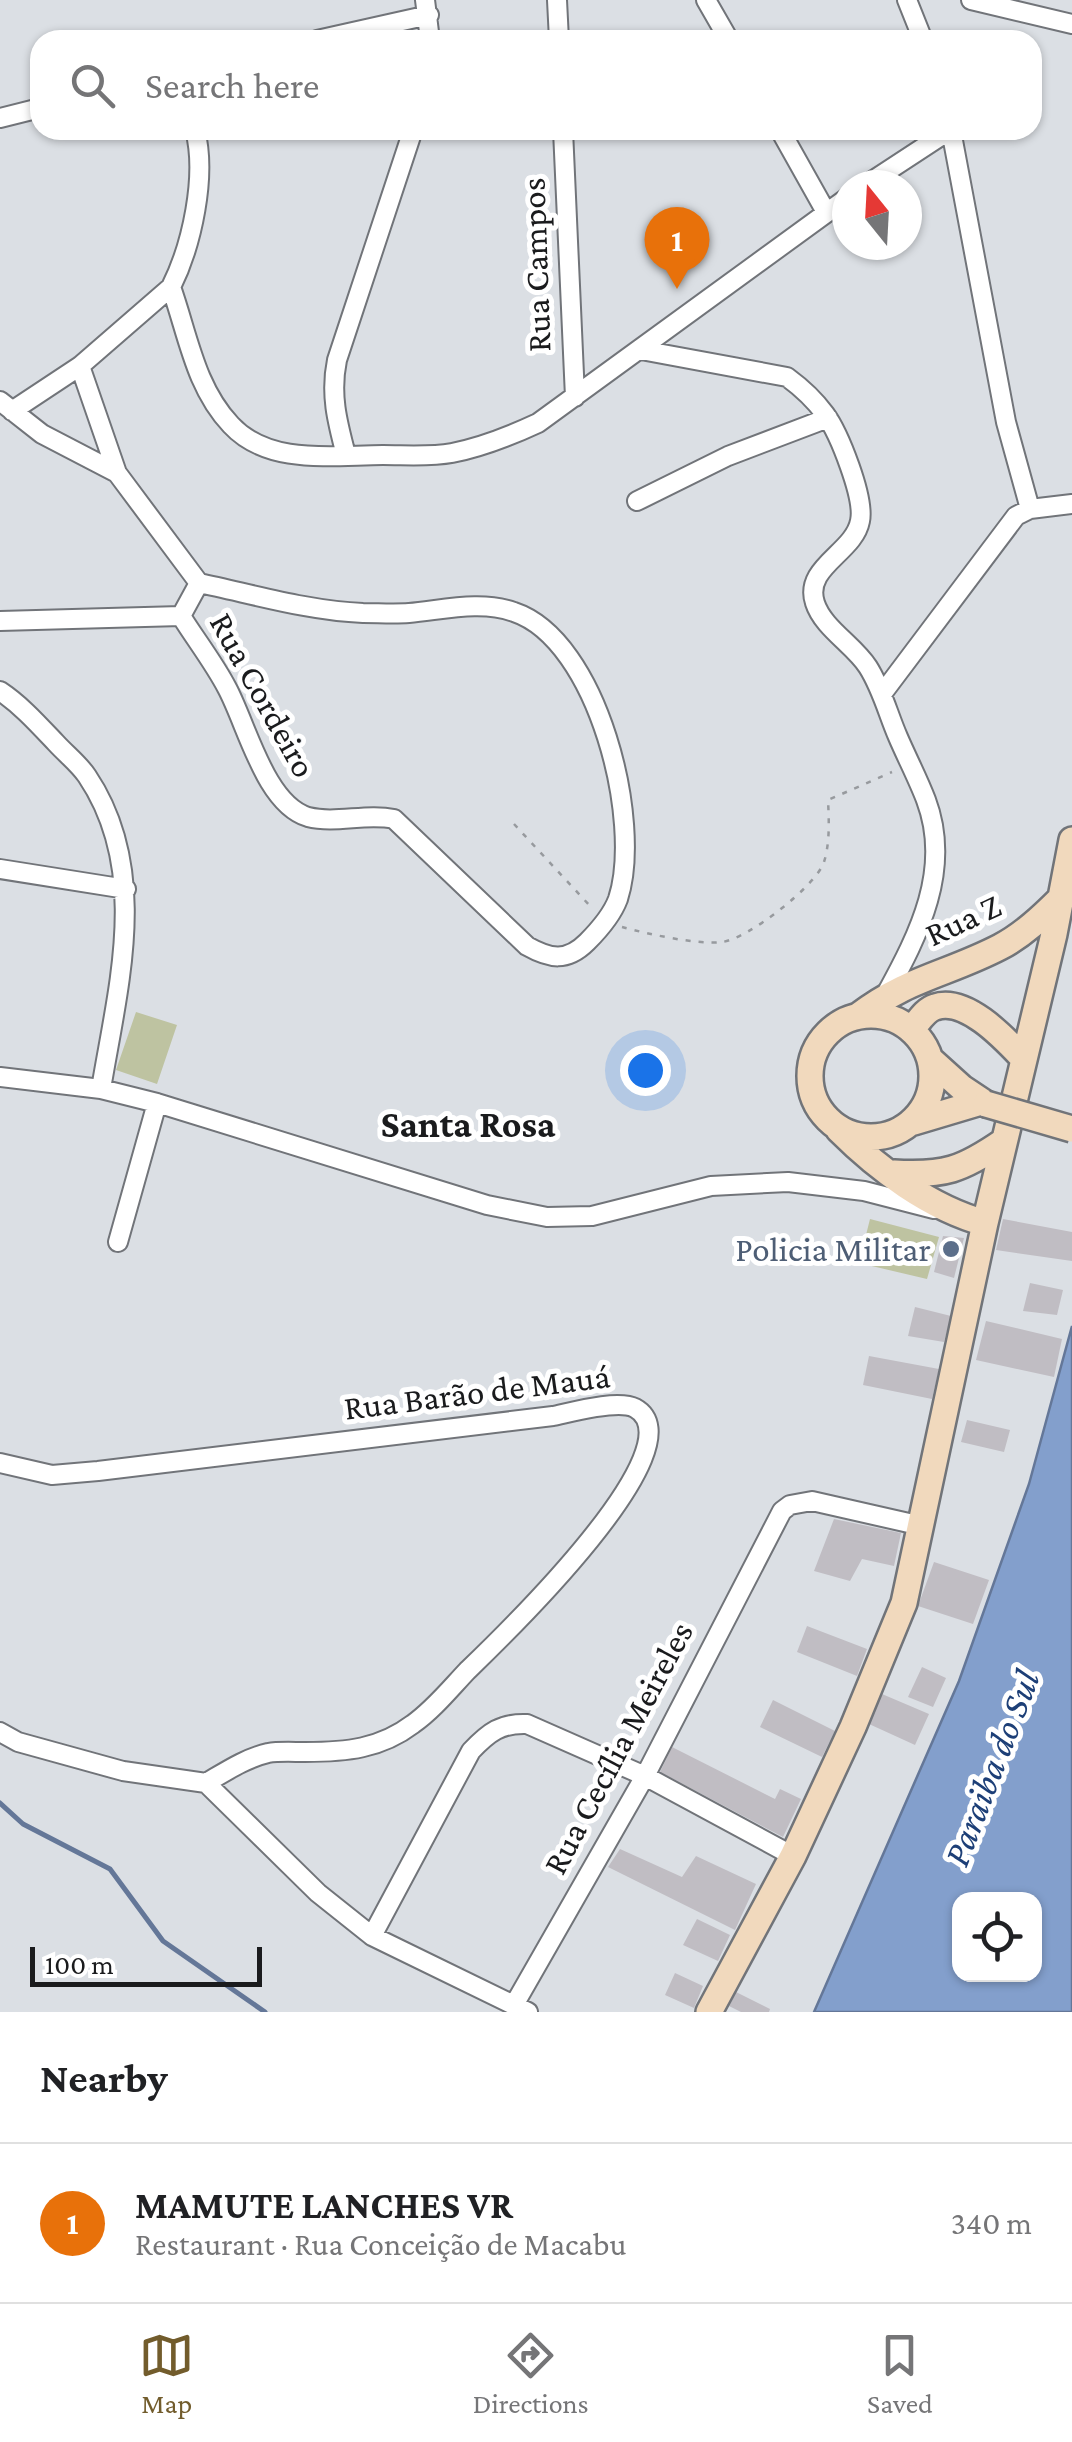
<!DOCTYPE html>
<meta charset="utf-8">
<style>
:root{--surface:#fff;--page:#f2f2f2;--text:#202124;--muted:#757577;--line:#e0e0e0;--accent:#725c2c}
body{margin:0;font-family:"Crimson Pro",serif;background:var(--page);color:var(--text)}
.controls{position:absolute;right:30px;bottom:30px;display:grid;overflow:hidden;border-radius:20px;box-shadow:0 2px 8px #0004}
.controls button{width:90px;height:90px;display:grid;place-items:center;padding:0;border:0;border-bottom:2px solid var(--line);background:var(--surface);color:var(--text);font:50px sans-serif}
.compass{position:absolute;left:832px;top:170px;width:90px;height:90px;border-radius:50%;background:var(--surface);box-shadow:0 2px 8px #0004;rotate:342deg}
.scale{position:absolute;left:30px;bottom:25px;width:232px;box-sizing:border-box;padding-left:10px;border:5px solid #1a1b1d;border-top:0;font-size:28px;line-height:35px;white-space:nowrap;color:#1a1b1d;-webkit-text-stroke:8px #fff;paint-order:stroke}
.you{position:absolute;left:645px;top:1070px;width:35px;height:35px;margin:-25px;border:8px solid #fff;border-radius:50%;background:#1a73e8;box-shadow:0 0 0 15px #1a73e833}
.badge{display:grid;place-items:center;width:65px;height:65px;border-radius:50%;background:var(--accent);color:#fff;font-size:32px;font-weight:700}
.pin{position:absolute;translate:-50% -82px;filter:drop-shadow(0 2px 5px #0008)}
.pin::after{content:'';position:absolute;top:52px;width:35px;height:30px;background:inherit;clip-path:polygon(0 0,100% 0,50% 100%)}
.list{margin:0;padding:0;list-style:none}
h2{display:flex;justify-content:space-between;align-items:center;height:130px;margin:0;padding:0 40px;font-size:42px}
h2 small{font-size:32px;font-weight:400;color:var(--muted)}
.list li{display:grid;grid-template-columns:65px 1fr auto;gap:30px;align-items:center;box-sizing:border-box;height:160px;padding:0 40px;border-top:2px solid var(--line)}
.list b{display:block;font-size:38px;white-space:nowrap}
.list p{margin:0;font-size:32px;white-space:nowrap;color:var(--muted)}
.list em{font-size:32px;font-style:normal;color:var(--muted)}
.icon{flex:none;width:55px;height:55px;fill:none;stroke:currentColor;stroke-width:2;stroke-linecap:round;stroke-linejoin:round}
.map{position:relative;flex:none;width:1072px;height:2012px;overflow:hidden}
.search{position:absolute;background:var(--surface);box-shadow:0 2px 8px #0004;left:30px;right:30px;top:30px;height:110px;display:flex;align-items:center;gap:25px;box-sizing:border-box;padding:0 35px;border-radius:30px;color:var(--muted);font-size:38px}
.sheet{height:290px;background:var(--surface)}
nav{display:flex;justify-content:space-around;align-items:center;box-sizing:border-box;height:140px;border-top:2px solid var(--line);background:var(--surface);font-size:28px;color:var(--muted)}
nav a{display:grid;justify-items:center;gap:5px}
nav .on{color:var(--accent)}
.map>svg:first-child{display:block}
.green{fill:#bec3a1}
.water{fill:#839fcc;stroke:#647798;stroke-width:2.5;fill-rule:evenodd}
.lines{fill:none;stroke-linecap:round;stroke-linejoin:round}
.stream{stroke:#647798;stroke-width:5}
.building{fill:#c0bdc3}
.street-casing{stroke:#717479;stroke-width:22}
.secondary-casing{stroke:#717479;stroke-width:30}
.path{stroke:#979a9e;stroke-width:2.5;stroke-dasharray:5 8;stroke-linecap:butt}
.street{stroke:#fff;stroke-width:18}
.secondary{stroke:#f1d9bd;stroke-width:25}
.secondary-bridge-casing{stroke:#717479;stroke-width:30;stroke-linecap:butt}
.secondary-bridge{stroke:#f1d9bd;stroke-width:25}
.service-dot{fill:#5c6f8a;stroke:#fff;stroke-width:4}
.labels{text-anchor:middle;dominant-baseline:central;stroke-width:10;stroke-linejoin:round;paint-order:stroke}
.street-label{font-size:35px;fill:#1a1b1d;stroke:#fff}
.service-label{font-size:35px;fill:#4e5e75;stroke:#fff;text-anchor:end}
.neighbourhood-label{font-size:38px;font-weight:bold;fill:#1a1b1d;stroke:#fff}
.water-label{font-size:38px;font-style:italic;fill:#1d3f77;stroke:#fff}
</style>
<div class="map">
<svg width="1072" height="2012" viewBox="0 0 1072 2012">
<rect width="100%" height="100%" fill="#dbdfe4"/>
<path class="green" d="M136 1012 177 1025 157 1084 116 1070Z
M870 1219 939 1237 927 1279 859 1263Z"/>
<path class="water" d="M1072 1326V2012H814L959 1681 1029 1484ZM960 1900H1034V1974H960Z"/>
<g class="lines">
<path class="stream" d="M0 1803 23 1824 110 1869 163 1941 265 2012"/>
</g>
<path class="building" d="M1003 1219 1072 1232V1261L996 1250Z
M943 1236 964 1238 954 1278 934 1272Z
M1030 1283 1063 1290 1057 1315 1023 1311Z
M915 1307 951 1316 944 1342 908 1336Z
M986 1321 1062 1339 1054 1377 976 1360Z
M869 1356 939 1369 932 1399 863 1385Z
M967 1420 1010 1430 1004 1452 961 1442Z
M834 1519 901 1533 894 1566 862 1559 850 1581 814 1571Z
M934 1562 989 1580 973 1624 918 1606Z
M807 1626 867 1649 857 1676 797 1652Z
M922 1667 946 1678 933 1707 908 1697Z
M882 1694 929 1714 915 1745 869 1724Z
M773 1700 835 1731 822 1757 760 1727Z
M672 1747 775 1799 780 1789 801 1799 783 1837 660 1772Z
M620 1849 682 1877 696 1856 756 1884 735 1930 608 1867Z
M697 1919 730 1935 718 1961 683 1945Z
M675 1973 703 1986 694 2008 665 1995Z
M736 1992 770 2009 769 2012H741L729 2006Z"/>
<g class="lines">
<g class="street-casing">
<path id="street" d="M425 0 430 40
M557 0 559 40
M706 0 729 40
M907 0 923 40
M971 0 1072 24
M317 40 429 15
M0 118 40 108
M195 130C207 176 192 245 171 287 188 335 195 387 231 425 269 466 334 455 383 455 406 455 430 457 452 453 483 447 510 436 538 423L847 198
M563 130 575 397
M780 130 826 212
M951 130 1006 422 1030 509
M866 185 950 130
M641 350 787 377C802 388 814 399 825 414 839 433 865 498 860 521 854 553 803 567 815 603 823 628 854 645 868 667 882 689 888 714 898 737 907 758 918 779 926 800 952 869 919 934 886 994
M80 366 117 473 199 583C252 594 309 611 363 613 378 613 394 614 409 613 443 610 481 600 514 612 598 640 643 822 618 899 612 915 599 930 587 942 567 962 550 959 527 946L394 819C366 813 336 824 308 817 265 804 247 725 227 688 214 663 196 640 181 616
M0 401 42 434 117 473
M12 411 80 366 171 287
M346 455C337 421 330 394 337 360L413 130
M637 501 728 456 828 418
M181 616 199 583
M0 621 181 616
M0 691C21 705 38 724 56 743 66 754 79 764 87 776 151 871 118 986 101 1089
M882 694 1016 516 1030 509 1072 504
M0 869 126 889
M0 1077 101 1089 157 1103 487 1205 547 1217 592 1216 711 1186 788 1182 864 1191 934 1209
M118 1242 157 1103
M0 1463 52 1475 98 1471 553 1416C572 1412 618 1399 635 1408 703 1445 497 1642 467 1671 450 1689 433 1710 413 1724 380 1749 346 1752 305 1752 293 1752 279 1751 268 1753 246 1758 225 1772 206 1783
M0 1732 18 1742 123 1771 206 1783 318 1893 372 1936 528 2012
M372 1936 471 1751C489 1732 501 1723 527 1724L645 1776 793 1856
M514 2005 645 1776 782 1511 790 1505 812 1501 922 1526"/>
</g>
<g class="secondary-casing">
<path id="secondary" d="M810 1076a61 61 0 1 1 122 0a61 61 0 1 1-122 0Z
M858 1016C908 978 948 974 1000 947 1023 935 1043 916 1061 898
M912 1029C919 1021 925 1010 935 1007 966 996 1006 1040 1024 1059
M931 1060 962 1088 986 1104
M914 1122 981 1102
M839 1130C878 1169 930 1208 985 1223
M894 1173C944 1176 962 1170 1004 1141
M709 2012 793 1856 853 1727 904 1603 985 1223 1054 934 1072 840"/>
</g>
<path class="path" d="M514 824 591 907
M622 927C648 934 697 945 722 942 748 939 816 886 824 862 830 843 829 820 828 800L892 772"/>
<use href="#street" class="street"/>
<use href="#secondary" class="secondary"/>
<g class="secondary-bridge-casing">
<path id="secondary-bridge" d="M986 1104 1072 1129"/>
</g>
<use href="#secondary-bridge" class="secondary-bridge"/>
</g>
<circle class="service-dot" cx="951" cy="1249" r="10"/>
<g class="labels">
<g class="street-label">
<text transform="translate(536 265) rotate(-92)">Rua Campos</text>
<text transform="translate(263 695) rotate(61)">Rua Cordeiro</text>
<text transform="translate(963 920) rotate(-25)">Rua Z</text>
<text transform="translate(477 1392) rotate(-7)">Rua Barão de Mauá</text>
<text transform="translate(618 1748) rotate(-62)">Rua Cecília Meireles</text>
</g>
<g class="service-label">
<text x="931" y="1249">Policia Militar</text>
</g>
<g class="neighbourhood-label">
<text x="468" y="1124">Santa Rosa</text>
</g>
<g class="water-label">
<text transform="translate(991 1768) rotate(-69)">Paraiba do Sul</text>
</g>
</g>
</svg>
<div class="controls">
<button><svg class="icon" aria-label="locate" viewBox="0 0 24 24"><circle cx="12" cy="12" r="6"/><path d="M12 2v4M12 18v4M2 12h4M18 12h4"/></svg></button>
</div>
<svg class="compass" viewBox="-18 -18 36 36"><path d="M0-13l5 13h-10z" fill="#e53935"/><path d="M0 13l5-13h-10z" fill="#757577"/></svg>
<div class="scale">100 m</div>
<div class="you"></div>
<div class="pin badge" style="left:677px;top:289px;background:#e8710a">1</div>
<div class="search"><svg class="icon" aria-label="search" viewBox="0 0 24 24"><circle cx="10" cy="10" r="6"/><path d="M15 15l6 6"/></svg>Search here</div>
</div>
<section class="sheet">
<h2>Nearby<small></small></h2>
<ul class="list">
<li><span class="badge" style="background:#e8710a">1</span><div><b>MAMUTE LANCHES VR</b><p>Restaurant · Rua Conceição de Macabu</p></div><em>340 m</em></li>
</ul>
</section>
<nav>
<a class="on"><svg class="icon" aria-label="map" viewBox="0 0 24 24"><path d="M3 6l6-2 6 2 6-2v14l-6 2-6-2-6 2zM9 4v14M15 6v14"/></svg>Map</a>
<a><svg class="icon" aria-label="directions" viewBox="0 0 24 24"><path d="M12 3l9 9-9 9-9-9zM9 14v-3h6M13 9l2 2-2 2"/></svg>Directions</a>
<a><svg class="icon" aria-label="saved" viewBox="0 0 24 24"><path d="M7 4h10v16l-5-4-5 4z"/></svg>Saved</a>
</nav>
